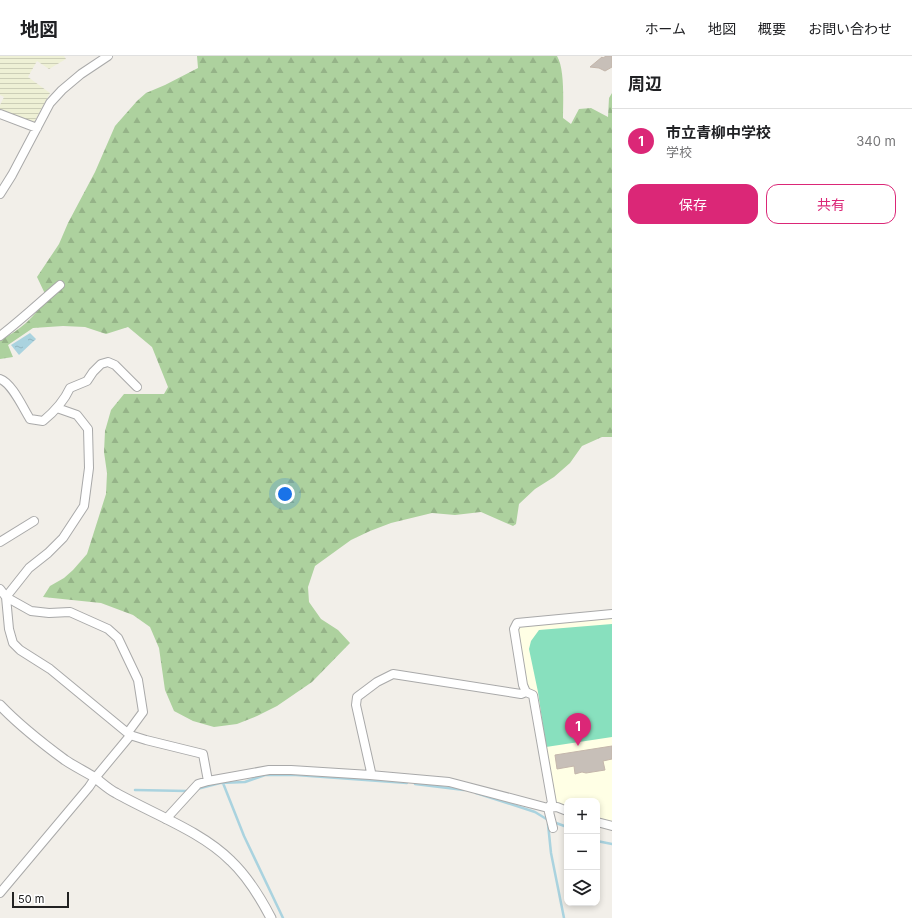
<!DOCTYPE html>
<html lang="ja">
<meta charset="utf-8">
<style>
:root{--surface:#fff;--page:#f2f2f2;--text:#202124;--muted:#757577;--line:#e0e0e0;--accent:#db2777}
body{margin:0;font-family:Inter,"Noto Sans JP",sans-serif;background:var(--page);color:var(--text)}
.controls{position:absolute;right:12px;bottom:12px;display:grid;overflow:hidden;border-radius:8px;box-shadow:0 2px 6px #0003}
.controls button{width:36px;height:36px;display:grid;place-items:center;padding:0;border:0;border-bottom:1px solid var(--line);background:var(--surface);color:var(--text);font:20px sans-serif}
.scale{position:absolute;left:12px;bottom:10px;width:57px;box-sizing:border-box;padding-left:4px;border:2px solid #222;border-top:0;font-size:11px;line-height:14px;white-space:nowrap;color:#222;-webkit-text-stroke:3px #fff;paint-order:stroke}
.you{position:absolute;left:285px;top:438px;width:14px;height:14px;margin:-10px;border:3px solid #fff;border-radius:50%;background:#1a73e8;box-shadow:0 0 0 6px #1a73e833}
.badge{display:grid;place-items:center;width:26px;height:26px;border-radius:50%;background:var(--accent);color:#fff;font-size:13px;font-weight:700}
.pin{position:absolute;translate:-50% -33px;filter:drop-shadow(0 1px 2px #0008)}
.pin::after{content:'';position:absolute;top:21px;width:14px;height:12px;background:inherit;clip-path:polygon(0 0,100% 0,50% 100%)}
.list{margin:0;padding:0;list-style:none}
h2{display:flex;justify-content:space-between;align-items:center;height:52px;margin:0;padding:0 16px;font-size:17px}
h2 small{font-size:13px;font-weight:400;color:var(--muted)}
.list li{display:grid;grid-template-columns:26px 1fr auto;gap:12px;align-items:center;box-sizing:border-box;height:64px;padding:0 16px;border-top:1px solid var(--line)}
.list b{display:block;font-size:15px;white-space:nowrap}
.list p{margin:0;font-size:13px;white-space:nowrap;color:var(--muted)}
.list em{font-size:13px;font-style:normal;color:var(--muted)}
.actions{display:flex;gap:8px;padding:12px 16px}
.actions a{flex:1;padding:9px 0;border:1px solid var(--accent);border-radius:12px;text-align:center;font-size:14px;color:var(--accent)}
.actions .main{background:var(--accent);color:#fff}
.icon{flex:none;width:22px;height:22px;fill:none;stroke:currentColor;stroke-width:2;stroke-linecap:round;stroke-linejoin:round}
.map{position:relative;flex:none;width:612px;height:862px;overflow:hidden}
header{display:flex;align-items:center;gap:24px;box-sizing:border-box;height:56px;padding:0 20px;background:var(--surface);border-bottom:1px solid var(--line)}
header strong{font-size:19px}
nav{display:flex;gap:22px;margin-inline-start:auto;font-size:14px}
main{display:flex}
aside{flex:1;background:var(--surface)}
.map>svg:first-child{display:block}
.education{fill:#ffffe5}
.farmland{fill:url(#farmland-rules)}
.forest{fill:url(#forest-firs)}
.pitch{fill:#88e0be}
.water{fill:url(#water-ripples)}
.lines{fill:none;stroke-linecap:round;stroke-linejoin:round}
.stream{stroke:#aad3df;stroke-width:2.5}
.building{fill:#c7bfb8;stroke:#c4b6ab}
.minor-casing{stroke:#a9a9a9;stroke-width:10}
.tertiary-casing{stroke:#a9a9a9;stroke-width:11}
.minor{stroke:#fff;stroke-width:8}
.tertiary{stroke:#fff;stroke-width:9}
</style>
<header>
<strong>地図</strong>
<nav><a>ホーム</a><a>地図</a><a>概要</a><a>お問い合わせ</a></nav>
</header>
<main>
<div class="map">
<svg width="612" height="862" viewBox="0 0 612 862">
<defs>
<pattern id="farmland-rules" width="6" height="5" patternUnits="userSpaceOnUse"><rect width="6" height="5" fill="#eef0d5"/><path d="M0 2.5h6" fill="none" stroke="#ccceb7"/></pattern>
<pattern id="forest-firs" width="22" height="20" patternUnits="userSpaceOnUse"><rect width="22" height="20" fill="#add19e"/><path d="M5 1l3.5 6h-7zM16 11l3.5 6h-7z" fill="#95b388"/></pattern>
<pattern id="water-ripples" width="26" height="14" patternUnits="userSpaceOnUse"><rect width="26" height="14" fill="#aad3df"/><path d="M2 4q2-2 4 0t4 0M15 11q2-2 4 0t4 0" fill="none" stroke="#92b5bf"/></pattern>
</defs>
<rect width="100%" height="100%" fill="#f2efe9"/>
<path class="education" d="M612 560V766L597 761V745H567V751L555 746 535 637 526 629 516 573 518 569Z"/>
<path class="farmland" d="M0 0H64L66 3 49 13 37 5 28 21 50 37 34 66 0 53V49L4 41 0 39Z"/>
<path class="forest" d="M197 0H557C565 13 563 47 563 62L571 68 579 53 591 52 608 61 609 42 612 37V381H602L582 390 570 407 554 421 535 433 519 448 516 468 513 470 481 456 455 459 432 457 391 467 370 475 351 484 315 510 308 531 309 546 321 563 338 574 350 587 312 626 277 650 257 660 237 668 214 671 193 665 174 655 165 634 159 592 150 571 133 559 101 547 43 541 50 530 64 522 73 514 87 498 106 438 107 417 104 396 105 375 111 354 124 338H164L168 331 152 291 128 271 106 278 85 271 63 270 33 272 8 289 13 301 0 303V284C21 274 34 261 47 242L37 221 59 188 68 167 95 116 115 70 137 45 146 37 165 29 198 12Z"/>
<path class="pitch" d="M612 568V681L546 691 538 636 529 593 531 585 539 574Z"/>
<path class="water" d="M30 277 36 283 19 299 11 289Z"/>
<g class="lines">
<path class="stream" d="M223 727 244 780 283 862
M415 728 464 734
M197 733 220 727 245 726 265 719H296L407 727
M135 734 187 735
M476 737 535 756 548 764 567 771
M548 768 551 797 564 862
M597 785 612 788"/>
</g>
<path class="building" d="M606 0H612V11L605 15 599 12 590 11 602 1 603 2Z
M612 690V703L603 705 605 714 586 717 582 716 575 718 574 710 557 713 555 699Z"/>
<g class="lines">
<g class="minor-casing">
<path id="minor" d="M0 58 37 72
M0 138 12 119 50 47 62 34 81 18 108 0
M0 280C21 264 40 246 60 229
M0 323C12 327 23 352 30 363L43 365C54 356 64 345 70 332L87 325 93 316 101 308 108 306 115 309 137 331
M57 352 77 359 88 373 89 412 84 450 63 482 48 497 29 512 6 541 9 573 13 587 20 594 50 613 130 679 146 684 203 698 208 725
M0 486 34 465
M0 533 6 541 31 555 49 557 70 556 108 573 118 582 138 624 143 656 129 675V681L95 722 89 731 0 837
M526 636 523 629 514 573 517 567 612 558
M370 719 371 716 356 649 357 641 377 626 393 618 521 638 526 636 533 639 552 747 548 752 553 772
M166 763 198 728 208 725 269 714H291L370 719 449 726 548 752 557 751 567 755
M597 766 612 770"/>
</g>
<g class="tertiary-casing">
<path id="tertiary" d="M0 649C20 670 42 687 65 704 74 710 84 715 94 721 101 726 108 733 116 737 153 758 201 775 231 805 248 821 260 841 271 862"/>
</g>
<use href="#minor" class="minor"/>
<use href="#tertiary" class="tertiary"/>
</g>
</svg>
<div class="controls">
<button>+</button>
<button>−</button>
<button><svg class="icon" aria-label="layers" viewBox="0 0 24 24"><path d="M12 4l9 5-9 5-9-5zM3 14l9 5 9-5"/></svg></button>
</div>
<div class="scale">50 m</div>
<div class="you"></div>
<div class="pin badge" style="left:578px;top:690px">1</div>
</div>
<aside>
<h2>周辺<small></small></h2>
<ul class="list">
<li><span class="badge">1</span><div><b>市立青柳中学校</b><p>学校</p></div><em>340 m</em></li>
</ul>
<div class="actions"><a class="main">保存</a><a>共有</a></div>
</aside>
</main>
